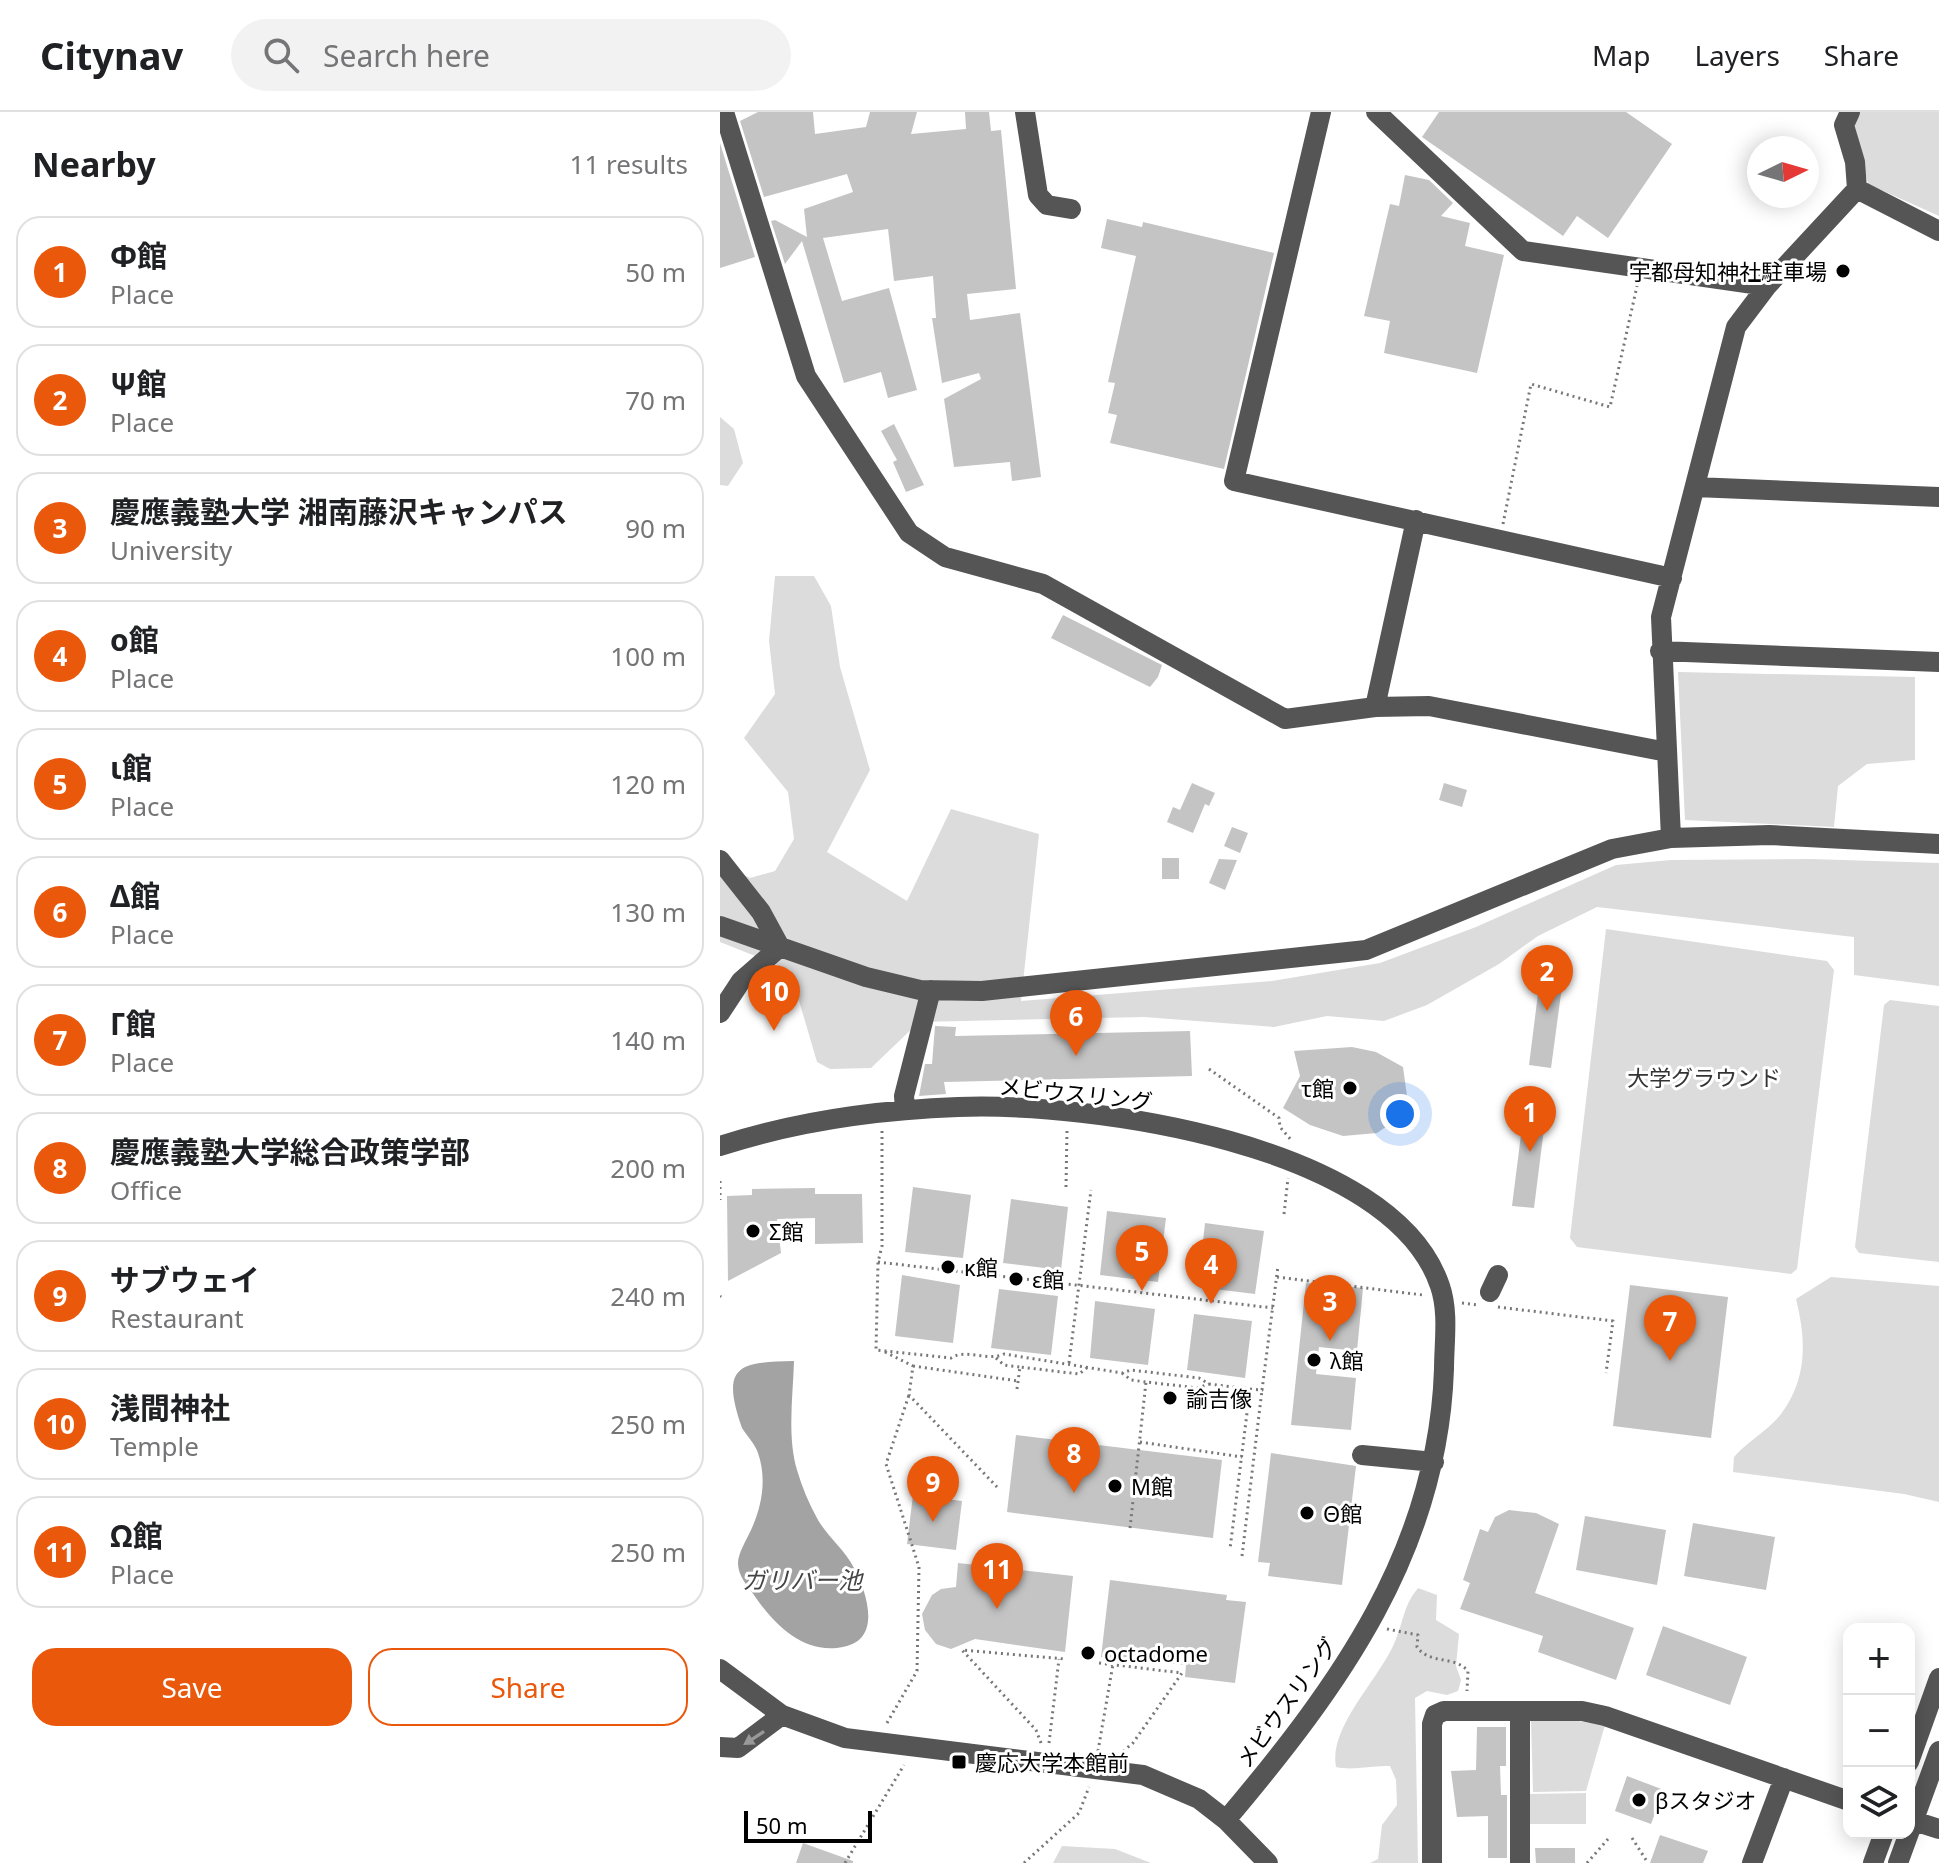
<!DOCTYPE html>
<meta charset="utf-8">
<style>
:root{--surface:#fff;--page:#f2f2f2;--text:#202124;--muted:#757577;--line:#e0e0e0;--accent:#ea580c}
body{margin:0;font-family:"Noto Sans","Noto Sans JP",sans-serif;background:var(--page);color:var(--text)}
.controls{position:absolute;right:24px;bottom:24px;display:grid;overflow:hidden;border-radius:16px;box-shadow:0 4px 20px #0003}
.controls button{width:72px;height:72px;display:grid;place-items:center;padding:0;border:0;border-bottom:2px solid var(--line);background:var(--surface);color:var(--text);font:40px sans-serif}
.compass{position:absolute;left:1027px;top:24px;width:72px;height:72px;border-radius:50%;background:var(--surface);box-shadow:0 4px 20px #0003;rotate:85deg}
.scale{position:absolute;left:24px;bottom:20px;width:128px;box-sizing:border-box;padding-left:8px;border:4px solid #000;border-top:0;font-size:22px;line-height:28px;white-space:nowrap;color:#000;-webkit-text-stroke:6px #fff;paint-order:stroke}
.you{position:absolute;left:680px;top:1002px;width:28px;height:28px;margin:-20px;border:6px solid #fff;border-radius:50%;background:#1a73e8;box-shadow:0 0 0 12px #1a73e833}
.badge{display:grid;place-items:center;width:52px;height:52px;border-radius:50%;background:var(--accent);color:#fff;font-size:26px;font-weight:700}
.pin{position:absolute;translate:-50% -66px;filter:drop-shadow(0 2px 4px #0008)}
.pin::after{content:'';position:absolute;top:42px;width:28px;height:24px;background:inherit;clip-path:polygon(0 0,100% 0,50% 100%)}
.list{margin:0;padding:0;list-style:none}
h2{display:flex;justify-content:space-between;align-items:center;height:104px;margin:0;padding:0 32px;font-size:34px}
h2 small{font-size:26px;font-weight:400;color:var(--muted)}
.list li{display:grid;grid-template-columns:52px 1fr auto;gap:24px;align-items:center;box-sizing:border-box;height:112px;margin:0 16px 16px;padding:0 16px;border:2px solid var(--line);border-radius:24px}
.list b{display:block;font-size:30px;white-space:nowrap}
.list p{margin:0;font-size:26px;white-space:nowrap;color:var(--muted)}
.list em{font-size:26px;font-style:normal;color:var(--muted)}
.actions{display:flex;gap:16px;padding:24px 32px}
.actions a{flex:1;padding:18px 0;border:2px solid var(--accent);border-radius:24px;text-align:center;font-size:28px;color:var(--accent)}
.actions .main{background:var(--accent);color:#fff}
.icon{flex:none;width:44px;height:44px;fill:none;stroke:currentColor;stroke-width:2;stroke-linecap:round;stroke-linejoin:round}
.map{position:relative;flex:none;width:1219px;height:1751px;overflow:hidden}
header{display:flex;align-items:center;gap:48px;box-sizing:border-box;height:112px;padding:0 40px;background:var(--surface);border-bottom:2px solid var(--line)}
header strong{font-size:38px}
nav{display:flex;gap:44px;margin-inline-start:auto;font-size:28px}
.search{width:560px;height:72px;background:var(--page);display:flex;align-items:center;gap:20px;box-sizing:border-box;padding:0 28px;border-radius:44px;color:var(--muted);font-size:30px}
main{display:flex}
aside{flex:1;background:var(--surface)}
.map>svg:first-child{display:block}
.green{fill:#dcdcdc}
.water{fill:#a3a3a3}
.building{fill:#c4c4c4}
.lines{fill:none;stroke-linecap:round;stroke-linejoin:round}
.path{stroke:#777;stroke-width:3;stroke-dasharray:2 4;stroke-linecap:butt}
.minor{stroke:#555;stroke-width:20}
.oneway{fill:#999}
.poi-dot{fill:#000;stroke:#fff;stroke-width:3}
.labels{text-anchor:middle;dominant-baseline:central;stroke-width:6;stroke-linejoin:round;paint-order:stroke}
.poi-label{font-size:22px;fill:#000;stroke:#fff;text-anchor:start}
.park-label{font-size:22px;fill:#333;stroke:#fff}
.street-label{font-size:22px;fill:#000;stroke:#fff}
.water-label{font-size:24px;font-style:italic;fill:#444;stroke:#fff}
</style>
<header>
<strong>Citynav</strong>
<div class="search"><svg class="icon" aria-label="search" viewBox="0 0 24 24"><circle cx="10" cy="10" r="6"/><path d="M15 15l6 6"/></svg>Search here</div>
<nav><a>Map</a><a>Layers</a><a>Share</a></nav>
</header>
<main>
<aside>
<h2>Nearby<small>11 results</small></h2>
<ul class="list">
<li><span class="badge">1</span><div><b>Φ館</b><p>Place</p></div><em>50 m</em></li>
<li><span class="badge">2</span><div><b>Ψ館</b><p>Place</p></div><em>70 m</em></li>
<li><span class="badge">3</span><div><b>慶應義塾大学 湘南藤沢キャンパス</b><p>University</p></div><em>90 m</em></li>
<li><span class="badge">4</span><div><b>ο館</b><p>Place</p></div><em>100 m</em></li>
<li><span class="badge">5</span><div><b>ι館</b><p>Place</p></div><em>120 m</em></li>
<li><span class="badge">6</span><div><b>Δ館</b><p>Place</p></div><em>130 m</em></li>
<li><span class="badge">7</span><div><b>Γ館</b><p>Place</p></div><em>140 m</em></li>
<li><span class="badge">8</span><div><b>慶應義塾大学総合政策学部</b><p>Office</p></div><em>200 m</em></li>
<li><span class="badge">9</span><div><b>サブウェイ</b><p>Restaurant</p></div><em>240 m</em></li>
<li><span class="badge">10</span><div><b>浅間神社</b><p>Temple</p></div><em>250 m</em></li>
<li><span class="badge">11</span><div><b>Ω館</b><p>Place</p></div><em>250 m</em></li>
</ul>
<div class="actions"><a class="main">Save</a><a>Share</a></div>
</aside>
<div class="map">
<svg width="1219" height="1751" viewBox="0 0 1219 1751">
<rect width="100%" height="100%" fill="#fff"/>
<path class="green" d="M1136 0H1219V104L1148 72 1133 6Z
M0 305 14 317 23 351 8 374 0 373Z
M55 464H94L111 494 120 555 150 658 107 740 187 789 231 697 319 722 301 889 552 869 660 851 756 815 896 753 951 748 1091 747 1219 751V874L1134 863V825L877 795 818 824 779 852 707 893 664 909 607 904 554 915 424 905 199 910 151 956 110 957 97 950 70 858 0 830V751L30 766 55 759 74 727 68 680 24 626 55 582 49 529Z
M958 560 1195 565V648L1147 652 1118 674 1114 715 965 708Z
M886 817 1107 849 1114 858 1077 1157 1071 1162 857 1135 850 1126Z
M1170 888 1219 894V1150L1139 1141 1135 1135 1164 893Z
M1111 1165 1219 1174V1390L1184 1382 1013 1360 1014 1345C1028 1329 1049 1318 1061 1302 1088 1266 1086 1227 1076 1187Z
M698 1476 717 1483 716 1508 739 1522 736 1554 741 1568 738 1579 727 1583 707 1579 695 1586 698 1751H650L658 1747 662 1713 677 1693 676 1668 670 1654C651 1653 634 1659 616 1655 608 1614 662 1565 676 1527 684 1507 684 1493 698 1476Z
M811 1608H851L885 1613 866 1679 813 1680Z
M866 1681V1712H809V1682Z
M342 1734 395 1737 431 1751H333Z"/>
<path class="water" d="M74 1249C73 1284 67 1324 77 1358 82 1375 89 1392 98 1408 108 1425 125 1438 134 1456 146 1478 162 1525 127 1534 86 1545 55 1514 34 1483 27 1473 18 1464 18 1451 18 1441 27 1427 31 1418 42 1394 47 1367 38 1341 35 1332 27 1324 22 1316 0 1253 19 1250 74 1249Z"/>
<path class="building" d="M38 0H93L95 22 146 15 150 0H197L191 22 246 17 245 0H269L271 19 281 18 296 177 247 182 250 208 300 201 321 365 292 369 290 350 234 355 224 287 261 267 259 261 222 271 212 206H216L213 164 174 169 168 117 103 126 122 189 169 176 197 278 168 286 161 260 124 271 82 129 65 152 51 109 55 108 87 125 84 97 133 80 127 62 44 85 20 9Z
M719 0H906L952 32 888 126 857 104 843 124 702 25Z
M0 31 35 145 0 156Z
M685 63 709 68 733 91 721 104 750 111 745 134 784 143 757 261 664 241 670 209 644 204 670 92 679 94Z
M387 107 422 115 423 110 554 141 504 357 390 331 397 303 388 301 395 271 388 270 416 144 381 136Z
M174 312 204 373 186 380 173 350 177 348 161 319Z
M343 503 442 553 438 565 430 575 331 526Z
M472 671 495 681 489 694 485 692 473 721 447 710 453 695 460 698Z
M724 671 747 678 742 695 719 688Z
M512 715 528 721 520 741 504 734Z
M442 746H459V767H442Z
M499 747 517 748 505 778 489 771Z
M823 842 846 845 831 956 809 953Z
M215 914 236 915 235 924 470 919 472 964 224 970 226 982 199 984 205 952H212Z
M632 935 656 940 683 955 687 984 670 1012 657 1021 623 1024 590 1013 563 996 580 964 574 939Z
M806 983 828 985 814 1096 792 1094Z
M193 1075 251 1083 243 1146 185 1140Z
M95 1076V1082H142L143 1131 95 1132V1106L57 1107 61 1141 8 1169 7 1084 32 1083V1077Z
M291 1087 348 1095 341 1158 283 1151Z
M387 1099 446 1106 438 1170 380 1163Z
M485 1111 544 1119 535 1182 478 1175Z
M182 1163 240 1173 233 1231 175 1224Z
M586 1171 643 1176 637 1239 599 1235 596 1262 636 1266 631 1318 571 1313Z
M910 1173 1008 1185 991 1326 893 1314Z
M279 1177 338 1184 331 1243 271 1236Z
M375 1189 435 1197 428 1253 370 1246Z
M474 1202 532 1209 525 1266 467 1258Z
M296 1323 502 1348 493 1426 287 1400Z
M551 1341 636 1354 622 1473 548 1464 550 1451 538 1450Z
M193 1383 242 1389 236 1438 187 1432Z
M789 1398 816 1401 839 1412 815 1481 914 1516 896 1568 818 1540 823 1524 740 1497 750 1471 743 1468 760 1417 768 1420 775 1405Z
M865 1404 946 1418 937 1473 856 1458Z
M973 1411 1055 1425 1046 1478 964 1464Z
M238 1451 353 1464 345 1540 255 1527 231 1537 216 1532 205 1518 202 1502 212 1483 221 1477 236 1475Z
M390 1468 507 1483 506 1488 526 1490 515 1571 465 1565 466 1553 381 1545Z
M943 1514 1027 1545 1010 1593 926 1563Z
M757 1615H786V1654H780L781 1683H787V1746H768V1704L737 1705 731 1659 756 1658Z
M907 1664 944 1678 931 1712 895 1699Z
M940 1723 988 1739 983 1751H930Z
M83 1731 133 1749V1751H76Z
M815 1736H855V1751H816Z"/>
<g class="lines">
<path class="path" d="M783 412 811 272 890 295 917 174
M489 957 559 1006 560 1015 572 1029
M162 1019V1134L158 1150 156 1238 231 1246C246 1236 267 1250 284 1242L402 1261 411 1258 479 1266 489 1272 530 1277 510 1437
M0 1069V1088
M346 1075 347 1018
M564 1102 568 1066
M158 1150 553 1196
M557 1165 703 1183
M0 1184 1 1185
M742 1191 758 1193
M778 1195 893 1209 886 1261
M165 1240 193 1254 189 1283 277 1375
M276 1246 284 1253 300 1255
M349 1251 371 1078
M193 1254 298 1269
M402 1261 411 1268 426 1270
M297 1277 300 1255 359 1262 368 1255
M530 1277 542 1278 558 1154
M420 1330 522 1345
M410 1416 426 1270 478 1276 489 1272
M522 1444 542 1278
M667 1517 698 1523 697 1535C710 1553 734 1543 748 1559L747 1579
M379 1551 462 1561 413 1631 401 1641
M167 1611 197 1559 199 1455 166 1352 189 1283
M321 1631 316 1618 242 1538 345 1547
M329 1631 339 1547
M378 1639 393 1552
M912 1726 928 1751
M125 1751 184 1653
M304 1751 359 1701 369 1675
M867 1751 888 1727"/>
<path class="minor" d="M4 0 86 264 189 421 225 445 323 472 565 607 655 595 709 594 947 640
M305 0 318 83 327 93 351 97
M601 0 514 369 952 466
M656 0 803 139 1047 174
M1137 77 1219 119
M975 375 1219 385
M940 539 1219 550
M655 595 696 408
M951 726 941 505 1016 215 1047 174 1137 77 1135 50 1124 13 1130 0
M0 748 41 800 60 835
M0 814 146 865 200 878 262 879 646 838 892 737 951 726 1049 723 1219 732
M0 901 21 869 60 835
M185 998 184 984 211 878
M0 1034C77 1009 157 998 238 995 368 990 672 1031 720 1174 729 1200 724 1231 724 1257 718 1439 619 1574 506 1708
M770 1180 778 1163
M642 1343 714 1350
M0 1557 62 1603 125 1626 423 1663 479 1687 506 1708 548 1751
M800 1599V1751
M0 1635 18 1636 62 1603
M1189 1650 1219 1566
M1194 1709 1219 1717
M712 1751V1612L715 1603 724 1599H862L885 1604 1129 1689
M1032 1751 1064 1666
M1153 1751 1164 1721
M1178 1751 1219 1639"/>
</g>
<defs><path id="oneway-solid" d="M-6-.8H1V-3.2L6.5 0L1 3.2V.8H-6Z" transform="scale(2)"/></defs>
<use class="oneway" href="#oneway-solid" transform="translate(34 1626) rotate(147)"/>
<g class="poi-dot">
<circle cx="1123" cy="159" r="8"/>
<circle cx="630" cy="976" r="8"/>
<circle cx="33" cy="1119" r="8"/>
<circle cx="228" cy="1155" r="8"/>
<circle cx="296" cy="1167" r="8"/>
<circle cx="594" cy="1248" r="8"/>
<circle cx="450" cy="1286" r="8"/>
<circle cx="395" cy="1374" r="8"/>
<circle cx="587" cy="1401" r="8"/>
<circle cx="368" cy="1541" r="8"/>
<rect x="231" y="1642" width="16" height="16" rx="4"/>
<circle cx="919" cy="1688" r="8"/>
</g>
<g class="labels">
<g class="poi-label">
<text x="1107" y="159" text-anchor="end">宇都母知神社駐車場</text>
<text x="614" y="976" text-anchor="end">τ館</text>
<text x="49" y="1119">Σ館</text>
<text x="244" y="1155">κ館</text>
<text x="312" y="1167">ε館</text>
<text x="610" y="1248">λ館</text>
<text x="466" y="1286">諭吉像</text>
<text x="411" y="1374">Μ館</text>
<text x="603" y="1401">Θ館</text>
<text x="384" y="1541">octadome</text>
<text x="255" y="1650">慶応大学本館前</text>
<text x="935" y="1688">βスタジオ</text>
</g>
<g class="park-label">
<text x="984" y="965">大学グラウンド</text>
</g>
<g class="street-label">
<text transform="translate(356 981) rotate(6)">メビウスリング</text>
<text transform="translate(566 1590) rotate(-54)">メビウスリング</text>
</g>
<g class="water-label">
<text x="82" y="1467">ガリバー池</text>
</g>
</g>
</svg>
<div class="controls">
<button>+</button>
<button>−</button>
<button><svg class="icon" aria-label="layers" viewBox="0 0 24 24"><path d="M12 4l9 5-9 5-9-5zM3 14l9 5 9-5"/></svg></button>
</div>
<svg class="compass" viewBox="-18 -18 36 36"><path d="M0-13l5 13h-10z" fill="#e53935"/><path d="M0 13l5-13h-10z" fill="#757577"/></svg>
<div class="scale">50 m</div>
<div class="you"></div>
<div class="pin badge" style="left:810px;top:1040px">1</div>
<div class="pin badge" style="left:827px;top:899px">2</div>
<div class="pin badge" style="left:610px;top:1229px">3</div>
<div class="pin badge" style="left:491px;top:1192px">4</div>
<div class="pin badge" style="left:422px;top:1179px">5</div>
<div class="pin badge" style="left:356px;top:944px">6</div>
<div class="pin badge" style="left:950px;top:1249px">7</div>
<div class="pin badge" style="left:354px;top:1381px">8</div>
<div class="pin badge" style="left:213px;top:1410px">9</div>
<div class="pin badge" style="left:54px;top:919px">10</div>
<div class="pin badge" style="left:277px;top:1497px">11</div>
</div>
</main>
